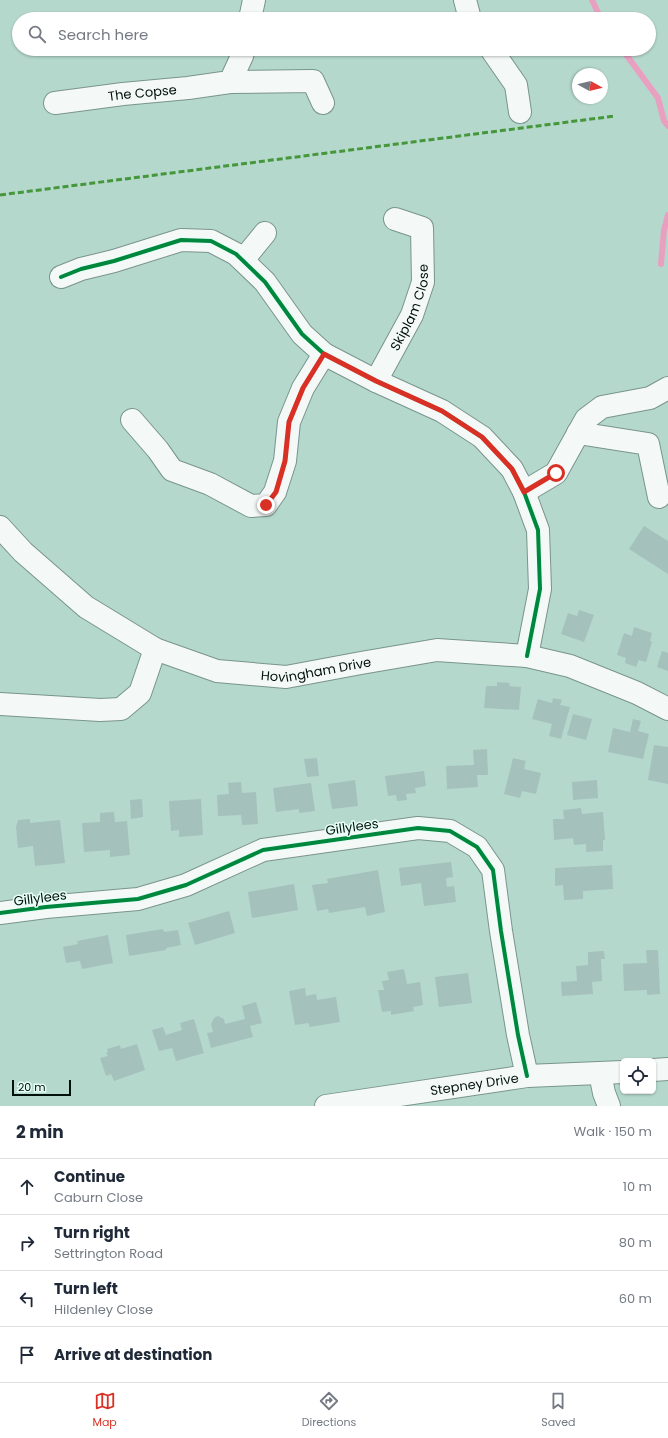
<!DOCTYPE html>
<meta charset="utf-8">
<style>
:root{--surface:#fff;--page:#f6f6f7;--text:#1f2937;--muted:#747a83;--line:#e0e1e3;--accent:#d93025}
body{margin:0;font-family:Poppins,sans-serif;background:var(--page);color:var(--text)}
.controls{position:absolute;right:12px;bottom:12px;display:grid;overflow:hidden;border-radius:6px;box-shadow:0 1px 3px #0004}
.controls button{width:36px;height:36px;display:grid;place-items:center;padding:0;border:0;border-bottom:1px solid var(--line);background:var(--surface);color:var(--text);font:20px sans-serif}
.compass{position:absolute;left:572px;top:68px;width:36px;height:36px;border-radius:50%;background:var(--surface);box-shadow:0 1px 3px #0004;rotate:98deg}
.scale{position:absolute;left:12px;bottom:10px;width:59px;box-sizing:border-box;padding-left:4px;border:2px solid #00100b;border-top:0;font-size:11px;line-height:14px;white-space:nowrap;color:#00100b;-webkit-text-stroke:3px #e5fef6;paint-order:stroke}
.stop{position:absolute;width:12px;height:12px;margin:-9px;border:3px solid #d93025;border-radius:50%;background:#fff}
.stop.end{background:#d93025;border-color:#fff;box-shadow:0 1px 4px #0008}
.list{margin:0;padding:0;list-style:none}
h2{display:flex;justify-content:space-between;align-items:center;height:52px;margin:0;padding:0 16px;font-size:17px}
h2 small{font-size:13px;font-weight:400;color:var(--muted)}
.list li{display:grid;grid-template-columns:26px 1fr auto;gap:12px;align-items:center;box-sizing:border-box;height:56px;padding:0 16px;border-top:1px solid var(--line)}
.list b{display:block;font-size:15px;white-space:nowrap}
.list p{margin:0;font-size:13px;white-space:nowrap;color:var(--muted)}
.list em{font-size:13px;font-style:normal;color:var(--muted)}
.icon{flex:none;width:22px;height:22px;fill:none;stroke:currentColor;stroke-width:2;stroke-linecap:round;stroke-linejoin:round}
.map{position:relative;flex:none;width:668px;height:1106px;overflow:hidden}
.search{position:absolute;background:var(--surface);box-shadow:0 1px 3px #0004;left:12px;right:12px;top:12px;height:44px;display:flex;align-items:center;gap:10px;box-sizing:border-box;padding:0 14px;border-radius:22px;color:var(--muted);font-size:15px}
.sheet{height:276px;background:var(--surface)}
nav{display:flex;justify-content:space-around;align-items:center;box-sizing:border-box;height:56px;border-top:1px solid var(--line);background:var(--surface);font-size:11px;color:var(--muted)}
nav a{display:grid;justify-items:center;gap:2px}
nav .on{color:var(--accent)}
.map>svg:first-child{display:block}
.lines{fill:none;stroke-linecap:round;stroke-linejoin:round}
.stream{stroke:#e99fc0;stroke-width:6}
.building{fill:#a4c1bc}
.minor-casing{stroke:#79948d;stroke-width:24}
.minor{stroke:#f4f9f8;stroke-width:22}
.quiet{stroke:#46973b;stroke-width:3;stroke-dasharray:6 3;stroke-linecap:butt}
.cycleway-casing{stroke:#e5fef6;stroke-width:6}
.cycleway{stroke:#00873e;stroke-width:4}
.route{stroke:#d93025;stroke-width:5}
.labels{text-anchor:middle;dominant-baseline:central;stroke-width:3;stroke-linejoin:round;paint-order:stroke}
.street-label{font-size:13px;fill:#00100b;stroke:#e5fef6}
</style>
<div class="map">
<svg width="668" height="1106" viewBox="0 0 668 1106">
<rect width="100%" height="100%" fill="#b5d8cd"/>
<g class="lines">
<path class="stream" d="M592 0 601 19
M622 49 658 98 664 121 668 126
M661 264 664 230 668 215"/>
</g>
<path class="building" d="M644 526 668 541V574L629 549Z
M579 610 594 615 584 642 561 634 568 613 577 616Z
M634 627 652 633 650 641 652 642 646 662 639 660 636 667 625 663 626 658 617 655 624 633 632 636Z
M662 651 668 653V671L657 667Z
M497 682 510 683 509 686 521 687 519 710 484 708 486 686H497Z
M553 698 562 700 560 705 570 707 561 739 549 736 552 724 532 719 538 699 552 703Z
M573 714 592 719 586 740 567 735Z
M633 719 641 721 638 731 649 734 643 759 608 752 613 728 630 732Z
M654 745 668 747V784L648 780Z
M487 749 488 775H477L478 787 447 789 446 766 474 765 473 750Z
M317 758 319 776 307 777 304 759Z
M513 758 526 761 524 769 541 773 536 794 522 791 520 798 504 794Z
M424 771 426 786 415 788 416 793 406 794 407 800 397 801 396 795 388 796 385 776Z
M355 780 358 806 332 809 328 784Z
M597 780 598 798 573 800 572 782Z
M241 782 242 793 256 792 258 824 242 825 241 815 218 816 217 795 229 794 228 783Z
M311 783 315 811 299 813V809L276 812 273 788Z
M142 799 143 817 131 819 130 800Z
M201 799 203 835 179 837V830L171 831 169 801Z
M581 808 582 814 603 812 605 840H603V851L586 852V844L574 845 573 838 554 840 553 819H564L563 810Z
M114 812 115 822 127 821 130 855 110 857V850L84 852 82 823 100 822V813Z
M30 819V823L60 820 65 863 35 866 33 846 18 848 16 827 18 820Z
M451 862 453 877 446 878 447 887 454 886 456 902 424 906 421 883 401 886 399 868Z
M612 865 613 889 583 891V899L564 900 563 885 555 886V868Z
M378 870 385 912 367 916 365 907 329 913 328 909 317 911 312 885 328 883 327 879Z
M294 884 298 910 252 918 248 892Z
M229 911 235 933 195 945 188 923Z
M163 929 164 932 178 930 181 945 166 948V950L129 956 126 935Z
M108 935 113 963 82 969 80 961 66 963 63 947 78 944 77 941Z
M646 950H658L660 994 647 995V990L624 991 623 964 647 963Z
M604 951 605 959H601L602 981 592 982 593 994 562 996 561 982 577 981 576 966 588 965V952Z
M404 969 407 984 420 982 423 1005 413 1007 414 1011 391 1015V1011L382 1012 378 990H384L382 981 389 980 387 972Z
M468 973 472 1003 439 1007 435 977Z
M305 988 306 996 316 994 317 1000 336 997 340 1022 310 1027 308 1023 295 1025 289 991Z
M256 1002 262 1023 250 1026 253 1037 211 1048 207 1033 213 1032 211 1024 214 1018 218 1016 224 1019 225 1024 245 1019 242 1006Z
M194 1019 204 1053 176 1061 172 1048 159 1051 152 1030 163 1027 166 1035 182 1030 180 1023Z
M137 1044 145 1070 114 1081 111 1074 106 1076 100 1058 108 1056 106 1053 108 1052 107 1049 120 1045 121 1049Z"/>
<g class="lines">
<g class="minor-casing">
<g id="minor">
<path d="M465 0 470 19"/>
<path d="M250 19 254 0"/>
<path d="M491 49 516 85 520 112"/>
<path d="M230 82 313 81 323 103"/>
<path id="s1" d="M55 103 123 94 188 88 230 82 242 56 244 49"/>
<path d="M243 260 265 233"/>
<path d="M61 277 81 269 114 261 181 240 211 241 236 254 265 282 302 334 324 354 376 381 442 411 482 437 512 469 524 492 538 530 540 589 527 656"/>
<path id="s2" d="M376 381 412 315 423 282 422 228 395 219"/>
<path d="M132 420 158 450 172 470 210 484 251 506 266 505 275 492 285 461 289 422 303 388 324 354"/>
<path d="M578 433 648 444 659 497"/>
<path d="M524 492 556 473 586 419 602 407 650 398 668 388"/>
<path id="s3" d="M0 527 23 552 86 607 155 649 217 671 286 677 361 663 437 650 527 656 570 666 637 693 668 709"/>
<path d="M0 704 100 710 121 709 140 693 155 649"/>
<path d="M0 913 46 907 138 899 186 885 263 850 418 828 450 831 477 847 493 870 501 931 518 1035 527 1076"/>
<path d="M653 1070 668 1069"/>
<path d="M600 1073 604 1093 609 1106"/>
<path id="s4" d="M326 1106 527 1076 623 1072"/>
</g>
</g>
<use href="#minor" class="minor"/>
<path class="quiet" d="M0 195 615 116"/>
<g class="cycleway-casing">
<path id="cycleway" d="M61 277 81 269 114 261 181 240 211 241 236 254 265 282 302 334 324 354 376 381 442 411 482 437 512 469 524 492 538 530 540 589 527 656
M0 913 46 907 138 899 186 885 263 850 418 828 450 831 477 847 493 870 501 931 518 1035 527 1076"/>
</g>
<use href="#cycleway" class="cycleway"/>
</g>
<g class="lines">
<path class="route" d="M266 505 276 492 285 461 289 422 303 388 324 354 376 381 442 411 482 437 512 469 524 492 556 473"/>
</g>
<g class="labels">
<g class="street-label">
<text stroke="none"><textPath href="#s1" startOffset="88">The Copse</textPath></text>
<text stroke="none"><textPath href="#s2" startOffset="82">Skiplam Close</textPath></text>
<text stroke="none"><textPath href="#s3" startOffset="364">Hovingham Drive</textPath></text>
<text transform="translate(352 827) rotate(-8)">Gillylees</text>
<text transform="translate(40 898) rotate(-7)">Gillylees</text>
<text stroke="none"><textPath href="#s4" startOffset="150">Stepney Drive</textPath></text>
</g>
</g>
</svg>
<div class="controls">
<button><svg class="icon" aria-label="locate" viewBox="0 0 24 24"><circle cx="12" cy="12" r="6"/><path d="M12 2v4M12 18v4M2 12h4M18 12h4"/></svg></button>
</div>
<svg class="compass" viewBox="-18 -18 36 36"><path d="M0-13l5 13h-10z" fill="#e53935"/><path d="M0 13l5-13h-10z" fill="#747a83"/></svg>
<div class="scale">20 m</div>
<div class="stop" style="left:556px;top:473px"></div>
<div class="stop end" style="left:266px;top:505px"></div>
<div class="search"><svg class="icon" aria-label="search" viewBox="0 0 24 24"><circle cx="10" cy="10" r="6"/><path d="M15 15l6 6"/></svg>Search here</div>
</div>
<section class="sheet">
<h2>2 min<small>Walk · 150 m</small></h2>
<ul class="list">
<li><svg class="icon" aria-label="ahead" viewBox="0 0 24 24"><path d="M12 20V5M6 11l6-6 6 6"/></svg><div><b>Continue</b><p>Caburn Close</p></div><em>10 m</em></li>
<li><svg class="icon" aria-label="right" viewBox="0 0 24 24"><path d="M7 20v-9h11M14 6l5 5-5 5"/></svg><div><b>Turn right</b><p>Settrington Road</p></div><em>80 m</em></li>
<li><svg class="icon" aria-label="left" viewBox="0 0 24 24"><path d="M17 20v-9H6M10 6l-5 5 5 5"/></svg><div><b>Turn left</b><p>Hildenley Close</p></div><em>60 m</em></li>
<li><svg class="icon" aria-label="arrive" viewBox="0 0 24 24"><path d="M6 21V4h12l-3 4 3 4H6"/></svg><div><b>Arrive at destination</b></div></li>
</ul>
</section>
<nav>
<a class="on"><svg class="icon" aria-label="map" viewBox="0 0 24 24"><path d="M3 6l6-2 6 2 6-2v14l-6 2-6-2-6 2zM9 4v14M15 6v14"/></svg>Map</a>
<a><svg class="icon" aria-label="directions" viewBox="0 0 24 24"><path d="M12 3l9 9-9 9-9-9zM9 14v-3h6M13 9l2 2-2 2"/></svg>Directions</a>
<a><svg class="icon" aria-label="saved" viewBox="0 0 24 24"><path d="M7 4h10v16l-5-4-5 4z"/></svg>Saved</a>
</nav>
